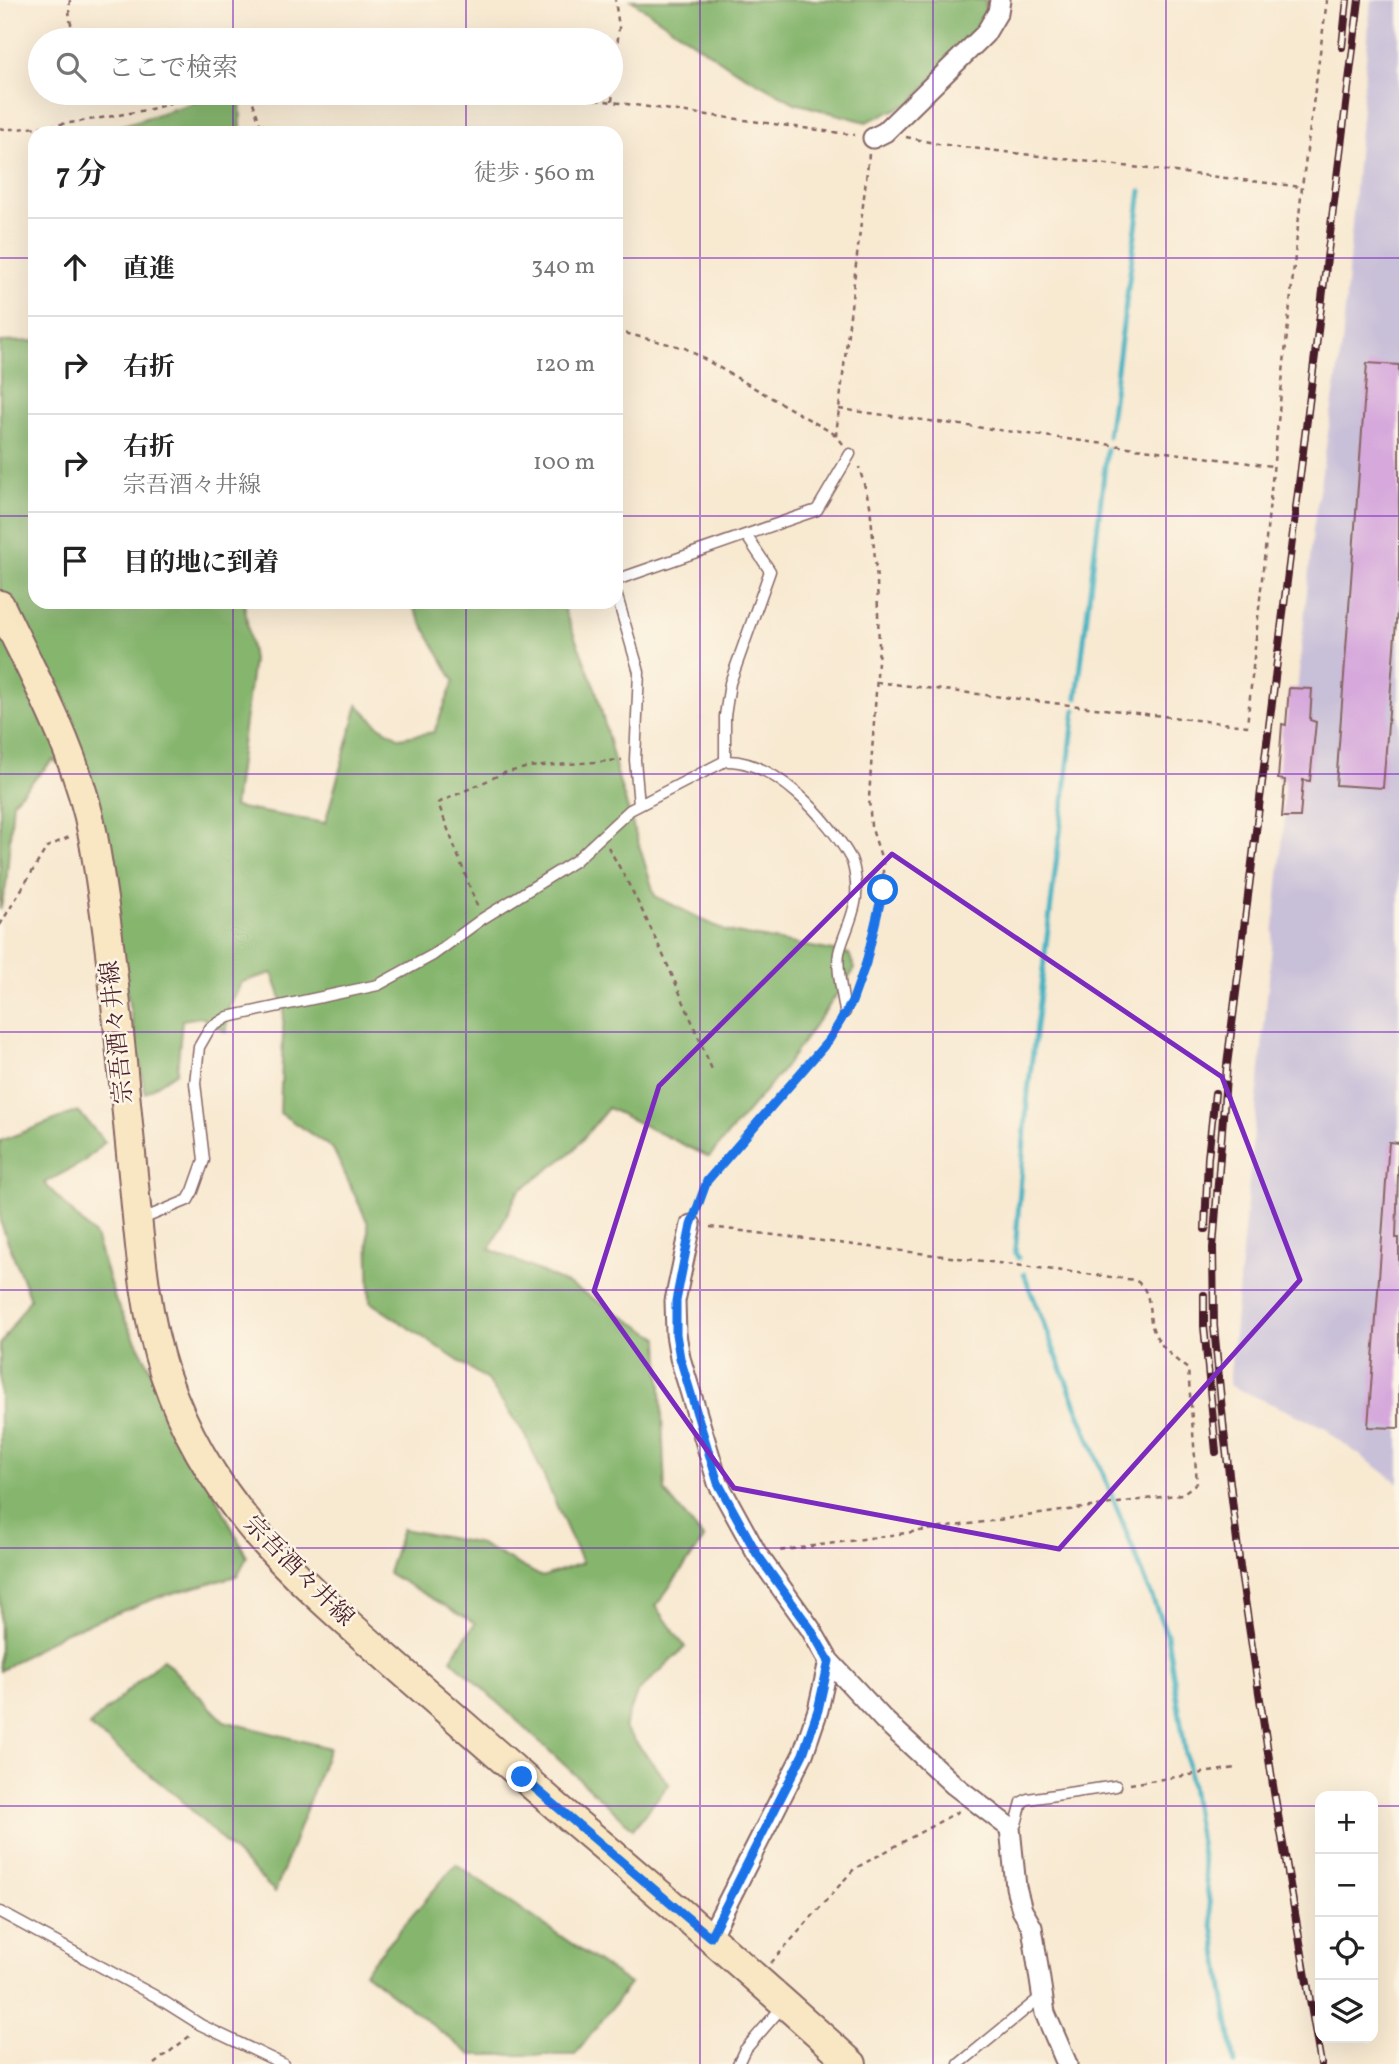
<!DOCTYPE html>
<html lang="ja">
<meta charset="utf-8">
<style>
:root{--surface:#fff;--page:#f2f2f2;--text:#222;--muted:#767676;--line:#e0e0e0}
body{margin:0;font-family:Vollkorn,"Noto Serif JP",serif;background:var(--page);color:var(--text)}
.controls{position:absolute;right:21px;bottom:21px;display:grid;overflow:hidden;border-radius:14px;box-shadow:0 7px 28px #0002}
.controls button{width:63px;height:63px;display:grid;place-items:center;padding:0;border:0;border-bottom:2px solid var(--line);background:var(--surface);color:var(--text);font:35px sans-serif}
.stop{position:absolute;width:21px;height:21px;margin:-16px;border:5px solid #1a73e8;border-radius:50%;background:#fff}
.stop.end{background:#1a73e8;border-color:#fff;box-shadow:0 2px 7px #0008}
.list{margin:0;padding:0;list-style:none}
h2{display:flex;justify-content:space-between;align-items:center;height:91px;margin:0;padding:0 28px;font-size:30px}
h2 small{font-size:23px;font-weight:400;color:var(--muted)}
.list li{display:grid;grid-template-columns:46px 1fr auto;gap:21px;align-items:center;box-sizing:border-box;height:98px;padding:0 28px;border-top:2px solid var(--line)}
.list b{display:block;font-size:26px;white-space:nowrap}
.list p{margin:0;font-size:23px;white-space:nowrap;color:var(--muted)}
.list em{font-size:23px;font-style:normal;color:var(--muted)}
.icon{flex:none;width:38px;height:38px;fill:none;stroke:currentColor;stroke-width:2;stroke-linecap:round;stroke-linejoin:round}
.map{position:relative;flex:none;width:1399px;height:2064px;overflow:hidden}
.search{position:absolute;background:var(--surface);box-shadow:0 7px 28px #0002;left:28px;top:28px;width:595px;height:77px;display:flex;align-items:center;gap:18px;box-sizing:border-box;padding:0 24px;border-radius:38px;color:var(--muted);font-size:26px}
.panel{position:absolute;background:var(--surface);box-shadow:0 7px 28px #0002;left:28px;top:126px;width:595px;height:483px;border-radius:21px}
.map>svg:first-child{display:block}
.industrial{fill:#c8bfd8}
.forest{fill:#86b66e;stroke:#686a4c;stroke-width:2}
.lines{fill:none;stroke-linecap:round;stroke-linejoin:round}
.stream{stroke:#45b2c1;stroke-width:5}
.building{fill:#d6a8dc}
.lane-casing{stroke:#876665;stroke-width:13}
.street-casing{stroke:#876665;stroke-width:23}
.secondary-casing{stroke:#876665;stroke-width:32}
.path{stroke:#876665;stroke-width:2.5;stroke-dasharray:5 5;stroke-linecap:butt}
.lane{stroke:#fff;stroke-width:10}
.street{stroke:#fff;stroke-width:19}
.secondary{stroke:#f9e7c3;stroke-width:28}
.rail-casing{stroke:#4a1f2b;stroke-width:8}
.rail{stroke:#fcf5e5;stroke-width:5;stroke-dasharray:16;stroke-linecap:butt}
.route{stroke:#1a73e8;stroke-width:9}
.marked{fill:none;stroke:#7b2cbf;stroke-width:5;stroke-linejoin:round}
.grid{fill:none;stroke:#7b2cbf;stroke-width:2;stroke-opacity:0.55}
.labels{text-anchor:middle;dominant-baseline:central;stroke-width:5;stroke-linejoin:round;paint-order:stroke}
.street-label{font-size:24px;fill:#4a1f2b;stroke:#fcf5e5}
</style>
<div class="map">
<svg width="1399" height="2064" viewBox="0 0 1399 2064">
<rect width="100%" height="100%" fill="#fcf5e5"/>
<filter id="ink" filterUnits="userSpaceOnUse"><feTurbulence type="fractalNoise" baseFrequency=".0143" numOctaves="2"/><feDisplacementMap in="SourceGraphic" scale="14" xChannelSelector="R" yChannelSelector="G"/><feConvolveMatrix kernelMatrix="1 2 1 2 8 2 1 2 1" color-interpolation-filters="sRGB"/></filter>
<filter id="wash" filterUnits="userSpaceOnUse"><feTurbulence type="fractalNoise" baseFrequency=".00686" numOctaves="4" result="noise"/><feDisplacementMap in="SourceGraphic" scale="28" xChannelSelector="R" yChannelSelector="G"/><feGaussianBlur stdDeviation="1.57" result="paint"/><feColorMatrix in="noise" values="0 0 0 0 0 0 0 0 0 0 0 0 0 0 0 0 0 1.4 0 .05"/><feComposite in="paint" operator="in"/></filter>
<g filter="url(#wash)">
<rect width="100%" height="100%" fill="#f8e9d1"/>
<path class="industrial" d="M1371 0H1399V1483L1333 1436 1326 1428 1229 1385 1313 529 1342 344Z"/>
<path class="forest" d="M631 0H986L984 21 911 103 866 122 795 103 733 69Z
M224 93H240L241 133H99Z
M35 341V602H244L253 660 234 807 325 823 358 705 379 726 400 738 434 732 454 681 413 607 398 602H561L596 690 620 784 655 896 725 931 849 954 855 969 782 1071 709 1157 608 1108 572 1152 518 1192 490 1249 572 1286 659 1338 665 1492 704 1539 656 1606 685 1647 637 1693 624 1727 669 1784 633 1829 451 1659 475 1623 388 1573 402 1529 480 1544 542 1577 582 1563 526 1436 487 1380 370 1302 368 1223 333 1149 280 1113 284 1007 272 973 242 982 229 1006 226 1032 201 1017 182 1020 177 1072 145 1093 109 893 95 789 53 760 13 801 6 886 0 910V342Z
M78 1111 105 1142 82 1163 44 1183 95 1236 116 1302 247 1557 237 1576 162 1596 61 1634 0 1671V1345L30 1299 0 1221V1141Z
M163 1659 224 1721 329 1748 275 1892 178 1797 89 1726Z
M456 1864 630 1984 575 2055H471L364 1972Z"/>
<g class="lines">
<path class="stream" d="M1108 436 1141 191
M1077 698 1107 449
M1018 1258 1015 1252 1028 1091 1075 710
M1024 1274 1167 1635 1235 2064"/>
</g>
<g id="blocks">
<path class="building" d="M1367 363 1399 365V584L1383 788 1336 785Z
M1289 688 1312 689 1310 720 1316 722 1310 781 1303 780 1300 817H1282L1285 780 1278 779 1282 724 1286 725Z
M1389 1142 1399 1143 1396 1238H1399V1428L1368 1427Z"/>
</g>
</g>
<g filter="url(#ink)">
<use href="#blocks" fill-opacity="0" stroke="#876665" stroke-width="2"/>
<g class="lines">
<g class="lane-casing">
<path id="lane" d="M616 580 817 510 850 454
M616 593 639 672 635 760 639 805
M725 761V716L730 683 770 571 746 535
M140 1220 188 1200 193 1191 204 1160 195 1083 199 1047 210 1028 228 1017 378 985 433 955 482 919 575 861 630 810 725 761C774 759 829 819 851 859 855 868 857 887 856 896 855 915 843 935 839 953 836 970 843 995 845 1012
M1010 1828 1016 1824 1022 1802 1028 1799 1116 1786
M0 1912 155 1996 201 2025 283 2064
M738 2064 744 2051 783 2006
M959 2064 1042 1996"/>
</g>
<g class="street-casing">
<path id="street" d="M873 138 885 132 985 34 998 12 1000 0
M691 1225 675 1301 676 1334 680 1358 718 1483 757 1554 810 1628 829 1661 883 1719 954 1785 1010 1828 1016 1887 1022 1910 1032 1927 1045 2013 1067 2064
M710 1937 803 1754 818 1710 829 1661"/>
</g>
<g class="secondary-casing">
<path id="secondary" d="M0 605C35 679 78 754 93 836 112 944 121 1055 132 1164 139 1234 143 1308 165 1375 209 1505 296 1578 395 1665 448 1712 502 1759 556 1806 656 1890 755 1976 852 2064"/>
</g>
<path class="path" d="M70 0C66 38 80 36 112 40
M250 93 263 133
M546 93 855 135
M612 101 619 27 615 0
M0 128C14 134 134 113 155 108 169 104 182 98 196 93
M906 137 938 144 1302 187
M616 331 685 348 836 435
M839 409 1272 466
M843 444 836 435 839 409 869 154
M876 682 1247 726 1302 187 1327 0
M608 847C650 919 681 995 713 1072
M477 906 438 803 504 773 529 767 622 760
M0 925 47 847 69 837
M856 991 866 963 883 889V863L871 826 869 798 879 646 877 580 870 505 859 467
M696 1210 707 1181 829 1040 838 1025
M710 1227 1135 1280C1153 1292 1147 1308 1152 1326 1157 1344 1173 1358 1188 1369L1197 1483 1182 1494 778 1551
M1130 1784 1235 1768
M771 1963 854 1869 959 1811
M154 2064 191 2035"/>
<use href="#lane" class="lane"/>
<use href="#street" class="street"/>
<use href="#secondary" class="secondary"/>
<g class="rail-casing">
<path id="rail" d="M1342 47 1347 0
M1205 1229 1208 1158 1215 1093
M1204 1295V1326L1216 1452
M1321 2064 1274 1792 1240 1567 1224 1432 1214 1326 1213 1248 1227 1065 1359 0"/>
</g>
<use href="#rail" class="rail"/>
</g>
</g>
<g class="lines" filter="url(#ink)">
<path class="route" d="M522 1777 710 1937 803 1754 818 1710 829 1661 810 1628 757 1554 718 1483 680 1358 676 1334V1301L691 1225 707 1181 829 1040 852 1002 866 963 883 890"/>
</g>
<path class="marked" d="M892 854 1222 1077 1300 1280 1059 1549 734 1488 594 1291 659 1086Z"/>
<path class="grid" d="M233 0V40M466 0V40M700 0V2064M933 0V2064M1166 0V2064M233 93V133M466 93V133M0 258H35M616 258H1399M0 516H35M616 516H1399M233 602V2064M466 602V2064M0 774H1399M0 1032H1399M0 1290H1399M0 1548H1399M0 1806H1320M1373 1806H1399"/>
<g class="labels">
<g class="street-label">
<text transform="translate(118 1032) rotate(-96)">宗吾酒々井線</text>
<text transform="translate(298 1572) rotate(45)">宗吾酒々井線</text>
</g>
</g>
</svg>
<div class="controls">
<button>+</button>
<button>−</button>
<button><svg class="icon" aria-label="locate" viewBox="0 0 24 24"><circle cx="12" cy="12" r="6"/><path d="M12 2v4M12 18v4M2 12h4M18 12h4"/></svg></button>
<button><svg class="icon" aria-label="layers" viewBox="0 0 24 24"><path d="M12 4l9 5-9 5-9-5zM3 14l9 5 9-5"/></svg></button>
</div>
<div class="stop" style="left:883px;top:890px"></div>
<div class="stop end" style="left:522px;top:1777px"></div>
<div class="search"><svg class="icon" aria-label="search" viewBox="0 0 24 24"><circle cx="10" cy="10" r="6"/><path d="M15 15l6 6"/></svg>ここで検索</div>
<section class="panel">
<h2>7 分<small>徒歩 · 560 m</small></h2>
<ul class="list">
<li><svg class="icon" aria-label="ahead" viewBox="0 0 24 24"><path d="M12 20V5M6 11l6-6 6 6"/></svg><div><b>直進</b></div><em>340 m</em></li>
<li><svg class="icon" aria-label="right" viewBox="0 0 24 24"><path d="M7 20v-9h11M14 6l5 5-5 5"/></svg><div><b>右折</b></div><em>120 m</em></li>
<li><svg class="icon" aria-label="right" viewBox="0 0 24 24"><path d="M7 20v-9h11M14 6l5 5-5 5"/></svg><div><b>右折</b><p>宗吾酒々井線</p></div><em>100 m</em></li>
<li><svg class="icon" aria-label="arrive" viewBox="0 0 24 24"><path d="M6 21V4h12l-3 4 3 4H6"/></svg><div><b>目的地に到着</b></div></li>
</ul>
</section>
</div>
